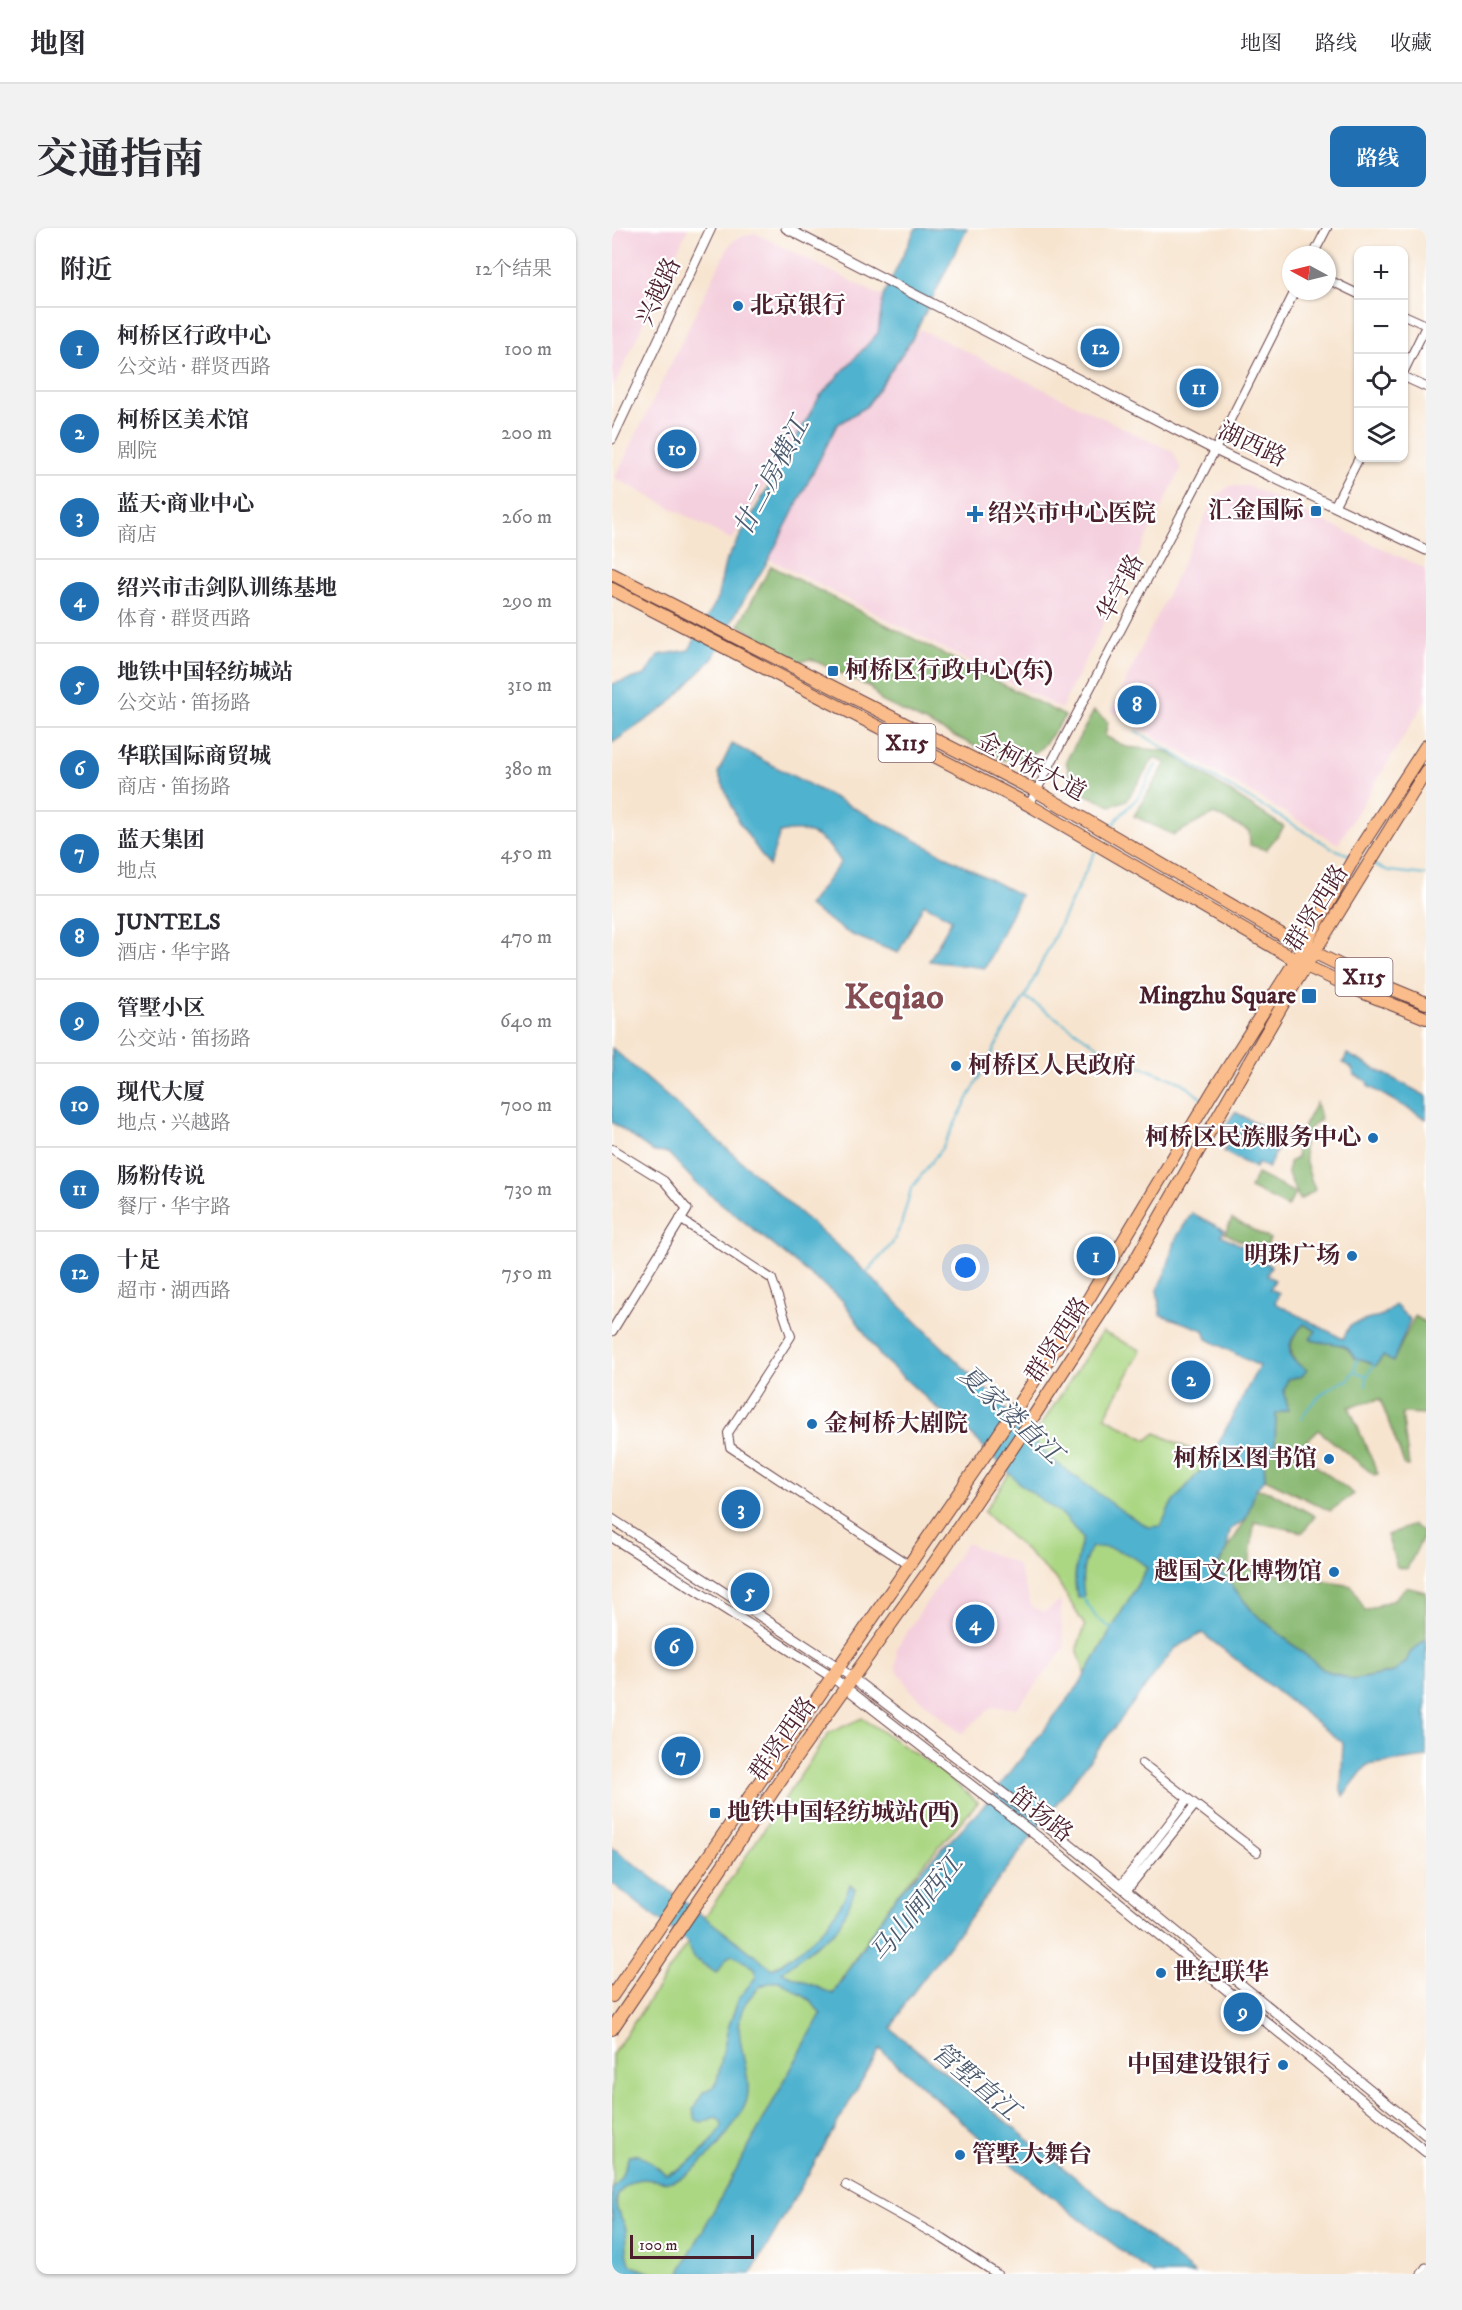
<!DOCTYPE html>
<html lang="zh">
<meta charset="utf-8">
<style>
:root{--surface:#fff;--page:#f2f2f3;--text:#2b2b33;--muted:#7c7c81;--line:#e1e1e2;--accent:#1f6fb2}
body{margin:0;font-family:"IM FELL DW Pica","Noto Serif SC",serif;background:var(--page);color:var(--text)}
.controls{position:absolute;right:18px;top:18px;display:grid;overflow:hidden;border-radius:12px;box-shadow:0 2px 4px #0004}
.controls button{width:54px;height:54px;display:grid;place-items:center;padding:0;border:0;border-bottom:2px solid var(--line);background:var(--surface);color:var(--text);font:30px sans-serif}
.compass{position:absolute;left:670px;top:18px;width:54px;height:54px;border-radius:50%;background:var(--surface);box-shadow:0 2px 4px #0004;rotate:277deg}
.scale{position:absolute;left:18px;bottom:15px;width:124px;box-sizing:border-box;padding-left:6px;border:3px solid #4a1f2b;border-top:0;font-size:16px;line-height:21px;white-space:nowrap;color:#4a1f2b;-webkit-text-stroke:4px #fff;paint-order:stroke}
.you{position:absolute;left:354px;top:1040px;width:21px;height:21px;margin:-15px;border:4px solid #fff;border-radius:50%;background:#1a73e8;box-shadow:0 0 0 9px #1a73e833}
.badge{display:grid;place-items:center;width:39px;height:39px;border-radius:50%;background:var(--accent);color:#fff;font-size:20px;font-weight:700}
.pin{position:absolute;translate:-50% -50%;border:3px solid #fff;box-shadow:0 2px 6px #0006}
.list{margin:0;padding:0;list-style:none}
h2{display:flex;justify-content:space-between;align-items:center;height:78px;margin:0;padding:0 24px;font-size:26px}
h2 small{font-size:20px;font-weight:400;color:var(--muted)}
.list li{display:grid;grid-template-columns:39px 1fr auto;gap:18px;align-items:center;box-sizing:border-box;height:84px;padding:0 24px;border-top:2px solid var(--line)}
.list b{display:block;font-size:22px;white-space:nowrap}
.list p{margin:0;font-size:20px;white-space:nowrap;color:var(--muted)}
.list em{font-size:20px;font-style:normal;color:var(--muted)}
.icon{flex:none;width:33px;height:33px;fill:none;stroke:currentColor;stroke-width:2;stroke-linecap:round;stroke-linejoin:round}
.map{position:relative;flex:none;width:814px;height:2046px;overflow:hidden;border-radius:12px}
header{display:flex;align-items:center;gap:36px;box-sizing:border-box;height:84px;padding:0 30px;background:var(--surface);border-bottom:2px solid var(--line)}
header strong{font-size:28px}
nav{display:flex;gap:33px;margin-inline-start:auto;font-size:21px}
.intro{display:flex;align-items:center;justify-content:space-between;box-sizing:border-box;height:144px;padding:0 36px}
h1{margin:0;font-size:42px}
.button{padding:15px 27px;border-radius:12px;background:var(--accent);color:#fff;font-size:21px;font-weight:700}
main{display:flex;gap:36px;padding:0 36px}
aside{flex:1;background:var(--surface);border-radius:12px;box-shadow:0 2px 4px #0004}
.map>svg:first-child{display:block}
.built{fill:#f4cfdd}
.green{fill:#abd783;stroke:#7a7b57;stroke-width:1.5}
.forest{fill:#88b871;stroke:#696c4e;stroke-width:1.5}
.water{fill:#50b2cf;stroke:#4d687d;stroke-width:1.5}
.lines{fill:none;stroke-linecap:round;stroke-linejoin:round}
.stream{stroke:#50b2cf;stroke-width:2}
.minor-casing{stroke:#643d44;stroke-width:10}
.tertiary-casing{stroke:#643d44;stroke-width:11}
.primary-casing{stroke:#643d44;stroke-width:14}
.minor{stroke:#fff;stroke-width:8}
.tertiary{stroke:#fff;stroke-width:9}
.primary{stroke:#f9bc8a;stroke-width:12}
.poi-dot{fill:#1f6fb2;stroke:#fff;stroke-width:2}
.labels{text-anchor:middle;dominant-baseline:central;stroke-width:4.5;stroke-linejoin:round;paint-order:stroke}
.shield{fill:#fff;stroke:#80626b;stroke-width:1.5}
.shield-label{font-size:22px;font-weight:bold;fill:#4a1f2b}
.street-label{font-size:24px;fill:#4a1f2b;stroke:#fff}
.poi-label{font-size:24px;font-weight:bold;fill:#4a1f2b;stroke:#fff;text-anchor:start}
.water-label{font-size:26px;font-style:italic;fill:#4c5a6d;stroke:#fff}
.town-label{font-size:36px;font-weight:bold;fill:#854c52;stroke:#fff}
</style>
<header>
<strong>地图</strong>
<nav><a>地图</a><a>路线</a><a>收藏</a></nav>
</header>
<div class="intro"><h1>交通指南</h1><a class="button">路线</a></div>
<main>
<aside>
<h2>附近<small>12个结果</small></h2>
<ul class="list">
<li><span class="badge">1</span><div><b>柯桥区行政中心</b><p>公交站 · 群贤西路</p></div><em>100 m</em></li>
<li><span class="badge">2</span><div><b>柯桥区美术馆</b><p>剧院</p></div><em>200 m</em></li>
<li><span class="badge">3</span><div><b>蓝天·商业中心</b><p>商店</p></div><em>260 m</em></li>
<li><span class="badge">4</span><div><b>绍兴市击剑队训练基地</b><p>体育 · 群贤西路</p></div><em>290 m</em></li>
<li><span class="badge">5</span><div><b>地铁中国轻纺城站</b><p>公交站 · 笛扬路</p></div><em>310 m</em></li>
<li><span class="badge">6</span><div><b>华联国际商贸城</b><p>商店 · 笛扬路</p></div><em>380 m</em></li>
<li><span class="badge">7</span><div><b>蓝天集团</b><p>地点</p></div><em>450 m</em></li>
<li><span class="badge">8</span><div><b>JUNTELS</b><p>酒店 · 华宇路</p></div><em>470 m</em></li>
<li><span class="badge">9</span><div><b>管墅小区</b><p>公交站 · 笛扬路</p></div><em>640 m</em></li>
<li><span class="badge">10</span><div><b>现代大厦</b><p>地点 · 兴越路</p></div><em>700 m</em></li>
<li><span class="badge">11</span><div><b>肠粉传说</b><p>餐厅 · 华宇路</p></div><em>730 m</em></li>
<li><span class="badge">12</span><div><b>十足</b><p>超市 · 湖西路</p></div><em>750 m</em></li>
</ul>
</aside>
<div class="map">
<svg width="814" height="2046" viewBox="0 0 814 2046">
<rect width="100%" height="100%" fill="#fff"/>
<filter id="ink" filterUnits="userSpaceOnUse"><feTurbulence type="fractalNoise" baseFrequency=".0167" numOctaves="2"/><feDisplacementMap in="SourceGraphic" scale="12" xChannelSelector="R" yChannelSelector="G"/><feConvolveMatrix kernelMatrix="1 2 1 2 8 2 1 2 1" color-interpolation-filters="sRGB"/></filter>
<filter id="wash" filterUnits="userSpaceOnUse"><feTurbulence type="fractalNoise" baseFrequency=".008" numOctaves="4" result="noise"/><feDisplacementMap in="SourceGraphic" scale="24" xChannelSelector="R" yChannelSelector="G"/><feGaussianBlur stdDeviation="1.35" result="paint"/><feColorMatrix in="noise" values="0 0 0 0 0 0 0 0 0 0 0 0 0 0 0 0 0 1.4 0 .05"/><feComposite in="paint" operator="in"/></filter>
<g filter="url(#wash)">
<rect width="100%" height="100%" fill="#f7e4cf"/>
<path class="built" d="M0 0H76L0 163Z
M143 5 271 69 266 105 208 168 120 312 3 250 116 19 124 11Z
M308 101 561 224 569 241 449 481 157 331 225 197 255 177Z
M617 258H637L814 341V472L726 616 499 483 602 270Z
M354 1315 405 1336 420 1379 432 1384 449 1373V1393L453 1420 405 1480 380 1479 349 1506 299 1463 284 1440 285 1419Z"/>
<path class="green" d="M490 1104 529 1122 493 1189 535 1212 544 1205 598 1231 580 1254 517 1374 474 1449 465 1420 473 1398 445 1352 372 1284Z
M250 1490 326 1541 366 1574 283 1669 229 1752 67 2046H0V1827L217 1505Z"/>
<path class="forest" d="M159 338 453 488C433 515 430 531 392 532L269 473 258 459 199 431 187 434 127 397Z
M482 483 496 494 493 508 514 519 555 523 672 599 654 622 638 617 637 603 602 586 561 607 522 588 554 535 542 530 515 572 499 578 461 561 454 533Z
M704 875 709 892C680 904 695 941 703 962L688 972 676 946 677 934 685 930 684 913Z
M645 946 683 965 676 979 638 960Z
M620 991 658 1011 652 1022 645 1018 644 1021 613 1005Z
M803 1088 814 1095V1186L790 1185 797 1238H793L768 1171 737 1179 766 1246 762 1247 706 1202 684 1223 742 1266 718 1283 653 1251 652 1231 663 1217 664 1186 676 1182 672 1162 676 1151 690 1148C678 1126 672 1115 692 1096L705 1103 699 1111C705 1115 707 1112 713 1113 725 1115 737 1118 742 1130L753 1132 763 1138 771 1128 781 1133Z
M644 1261 657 1263 703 1288 691 1304 642 1294 637 1341 740 1358 753 1383 782 1371 794 1359 814 1364V1411L798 1425 794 1434 782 1444 741 1452 712 1442 641 1384 605 1339 634 1291Z
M801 1297 813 1305 795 1341 785 1339 775 1307Z"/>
<path class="water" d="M304 0H355L300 111 255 178 225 197 157 331 124 385 101 430 56 477 0 515V456L33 447 47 427 77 422 105 372 113 335 208 168 266 105 271 69Z
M120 516 408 667 373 740 317 733 340 691 312 676 286 725 238 706 196 678 229 634C214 610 197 597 168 605L157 638 126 593 106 545Z
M0 820 237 1028 386 1173 438 1230 513 1285 536 1299 549 1298 558 1278 598 1231 647 1138 595 1111 592 1102 549 1087 545 1062 554 1043 564 1010 580 985 612 1002 609 1007 643 1025 645 1020 654 1025 650 1033 659 1038 655 1047 663 1052 658 1061 667 1065 663 1075 731 1111 738 1097 771 1087 783 1077 798 1092 781 1134 771 1128 763 1138 753 1132 742 1130C734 1109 713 1119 698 1111L704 1103 692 1096C684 1104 673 1118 680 1130 683 1135 691 1139 695 1142L690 1148 676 1151 672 1162 676 1182 664 1186 663 1217 652 1231 653 1251 644 1261 634 1291 618 1302 614 1324 605 1339 641 1384 712 1442 742 1452 782 1444 794 1434 798 1425 814 1411V1529L755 1537 731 1568 729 1562 731 1515 590 1405 562 1421 296 1771 279 1801 583 2046H541L465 1989 384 1924 268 1821 139 2046H67L209 1786 198 1772 167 1753C161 1754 154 1755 149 1758 146 1760 142 1765 139 1768 108 1800 150 1850 131 1881 116 1908 97 1932 71 1949 49 1963 28 1937 8 1964 5 1968 4 1975 5 1981 7 1987 11 1992 13 1997 17 2011 12 2024 19 2037L41 2046H0V1961L9 1949 17 1928 27 1926 54 1946C77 1939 98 1919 110 1899L109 1893 104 1889 90 1894 84 1892 81 1882 91 1864 101 1859 105 1853 116 1800 127 1770 144 1749 143 1740 121 1727 116 1729 104 1745 82 1730 75 1714 0 1655V1619L161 1741C194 1720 224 1695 238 1657L243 1661 238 1675 224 1702 170 1744 221 1766 283 1669 371 1579 467 1457 535 1340C522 1326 499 1318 480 1319 470 1335 469 1349 472 1368L466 1370C459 1350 466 1330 470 1310L453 1289 408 1256 362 1209 337 1191 269 1129 231 1073 85 956 56 925 42 924 0 894Z
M735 826 814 868V891L756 858 755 853 742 847 740 840 731 835Z
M623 884 671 910 656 940 646 935 643 940 612 924 618 911 614 897Z"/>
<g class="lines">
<path class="stream" d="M524 503 722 621 740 628
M498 602 506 590 528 567 544 537
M762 637 777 643 814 647
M413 769 487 819 524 837 571 855 591 872
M253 1046 280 1016 289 997 299 961 330 920 390 806 413 769 484 622
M742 1143 745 1131
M755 1148 763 1135
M689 1191C699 1173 716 1158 736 1152L742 1143 755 1148 754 1157
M470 1368 484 1389 502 1403"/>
</g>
</g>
<g filter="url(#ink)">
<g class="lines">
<g class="minor-casing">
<path id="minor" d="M701 27 715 0
M715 51 746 66
M792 87 814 97
M792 143 814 98
M792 149 814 159
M723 277 747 230
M417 577 603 222 683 63
M0 921 52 953 75 981
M68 991 160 1051 179 1108 116 1205 118 1219 297 1337
M530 1535 645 1624
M508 1658 576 1571
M514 1663 583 1577
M234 1957 331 2011 385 2046"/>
</g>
<g class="tertiary-casing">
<path id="tertiary" d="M174 0 603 222 814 322
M0 211 99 0
M0 1103 75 981
M0 1291 226 1439 447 1608 814 1907
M0 1309 220 1449 439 1619 814 1924
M810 2046 814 2040"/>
</g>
<g class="primary-casing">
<path id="primary" d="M0 346 424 563 691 719 754 750 814 775
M0 361 417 577 694 738 752 765 814 790
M0 1768 375 1224 477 1070 601 863 684 732 746 623 814 518
M0 1801 180 1535 323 1334 412 1203 524 1031 683 755 814 543"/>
</g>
<use href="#minor" class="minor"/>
<use href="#tertiary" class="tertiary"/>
<use href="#primary" class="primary"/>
</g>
</g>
<g class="poi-dot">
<circle cx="126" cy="78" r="6"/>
<rect x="698" y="277" width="12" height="12" rx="3"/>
<path d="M360 277h6v6h6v6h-6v6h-6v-6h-6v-6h6z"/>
<rect x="215" y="437" width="12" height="12" rx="3"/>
<rect x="689" y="760" width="16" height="16" rx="3"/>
<circle cx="344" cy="838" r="6"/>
<circle cx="761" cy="910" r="6"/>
<circle cx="740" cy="1028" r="6"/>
<circle cx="200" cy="1196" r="6"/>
<circle cx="717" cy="1231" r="6"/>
<circle cx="722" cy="1344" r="6"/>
<rect x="97" y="1579" width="12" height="12" rx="3"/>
<circle cx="549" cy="1745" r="6"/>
<circle cx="671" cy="1837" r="6"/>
<circle cx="348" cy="1927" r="6"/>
</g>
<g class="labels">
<g class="shield">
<rect x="266.5" y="496" width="57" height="38" rx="4.5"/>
<rect x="723.5" y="730" width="57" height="38" rx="4.5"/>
</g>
<g class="shield-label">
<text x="295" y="515">X115</text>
<text x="752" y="749">X115</text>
</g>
<g class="street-label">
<text transform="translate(47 64) rotate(-65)">兴越路</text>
<text transform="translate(640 217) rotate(25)">湖西路</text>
<text transform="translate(509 360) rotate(-62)">华宇路</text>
<text transform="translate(419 539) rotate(28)">金柯桥大道</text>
<text transform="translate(705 680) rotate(-58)">群贤西路</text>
<text transform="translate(446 1112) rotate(-57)">群贤西路</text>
<text transform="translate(171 1511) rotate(-55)">群贤西路</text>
<text transform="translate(429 1587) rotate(38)">笛扬路</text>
</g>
<g class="poi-label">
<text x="138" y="78">北京银行</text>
<text x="692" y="283" text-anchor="end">汇金国际</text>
<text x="376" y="286">绍兴市中心医院</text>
<text x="233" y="443">柯桥区行政中心(东)</text>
<text x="684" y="768" text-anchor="end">Mingzhu Square</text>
<text x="356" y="838">柯桥区人民政府</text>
<text x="749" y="910" text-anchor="end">柯桥区民族服务中心</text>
<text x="728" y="1028" text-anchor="end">明珠广场</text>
<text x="212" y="1196">金柯桥大剧院</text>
<text x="705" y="1231" text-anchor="end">柯桥区图书馆</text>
<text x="710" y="1344" text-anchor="end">越国文化博物馆</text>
<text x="115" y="1585">地铁中国轻纺城站(西)</text>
<text x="561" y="1745">世纪联华</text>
<text x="659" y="1837" text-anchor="end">中国建设银行</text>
<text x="360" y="1927">管墅大舞台</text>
</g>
<g class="water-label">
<text transform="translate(160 249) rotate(-62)">廿二房横江</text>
<text transform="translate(398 1187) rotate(43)">夏家溇直江</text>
<text transform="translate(305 1681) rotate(-51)">马山闸西江</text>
<text transform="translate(363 1854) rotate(40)">管墅直江</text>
</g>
<g class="town-label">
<text x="282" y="769">Keqiao</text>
</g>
</g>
</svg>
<div class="controls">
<button>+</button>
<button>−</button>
<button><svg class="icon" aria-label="locate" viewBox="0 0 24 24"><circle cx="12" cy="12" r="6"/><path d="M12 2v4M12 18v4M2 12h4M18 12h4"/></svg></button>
<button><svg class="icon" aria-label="layers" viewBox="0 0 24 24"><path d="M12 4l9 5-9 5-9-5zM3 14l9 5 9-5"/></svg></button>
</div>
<svg class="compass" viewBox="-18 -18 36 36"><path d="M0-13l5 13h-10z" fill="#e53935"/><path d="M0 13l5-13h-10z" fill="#7c7c81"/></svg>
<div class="scale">100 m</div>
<div class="you"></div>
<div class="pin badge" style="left:484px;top:1028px">1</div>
<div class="pin badge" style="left:579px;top:1152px">2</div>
<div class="pin badge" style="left:129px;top:1281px">3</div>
<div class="pin badge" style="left:363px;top:1396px">4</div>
<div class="pin badge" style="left:138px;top:1364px">5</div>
<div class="pin badge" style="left:62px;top:1419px">6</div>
<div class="pin badge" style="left:69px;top:1528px">7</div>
<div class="pin badge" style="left:525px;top:477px">8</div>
<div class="pin badge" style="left:631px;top:1784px">9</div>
<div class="pin badge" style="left:65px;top:221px">10</div>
<div class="pin badge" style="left:587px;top:160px">11</div>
<div class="pin badge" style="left:488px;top:120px">12</div>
</div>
</main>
